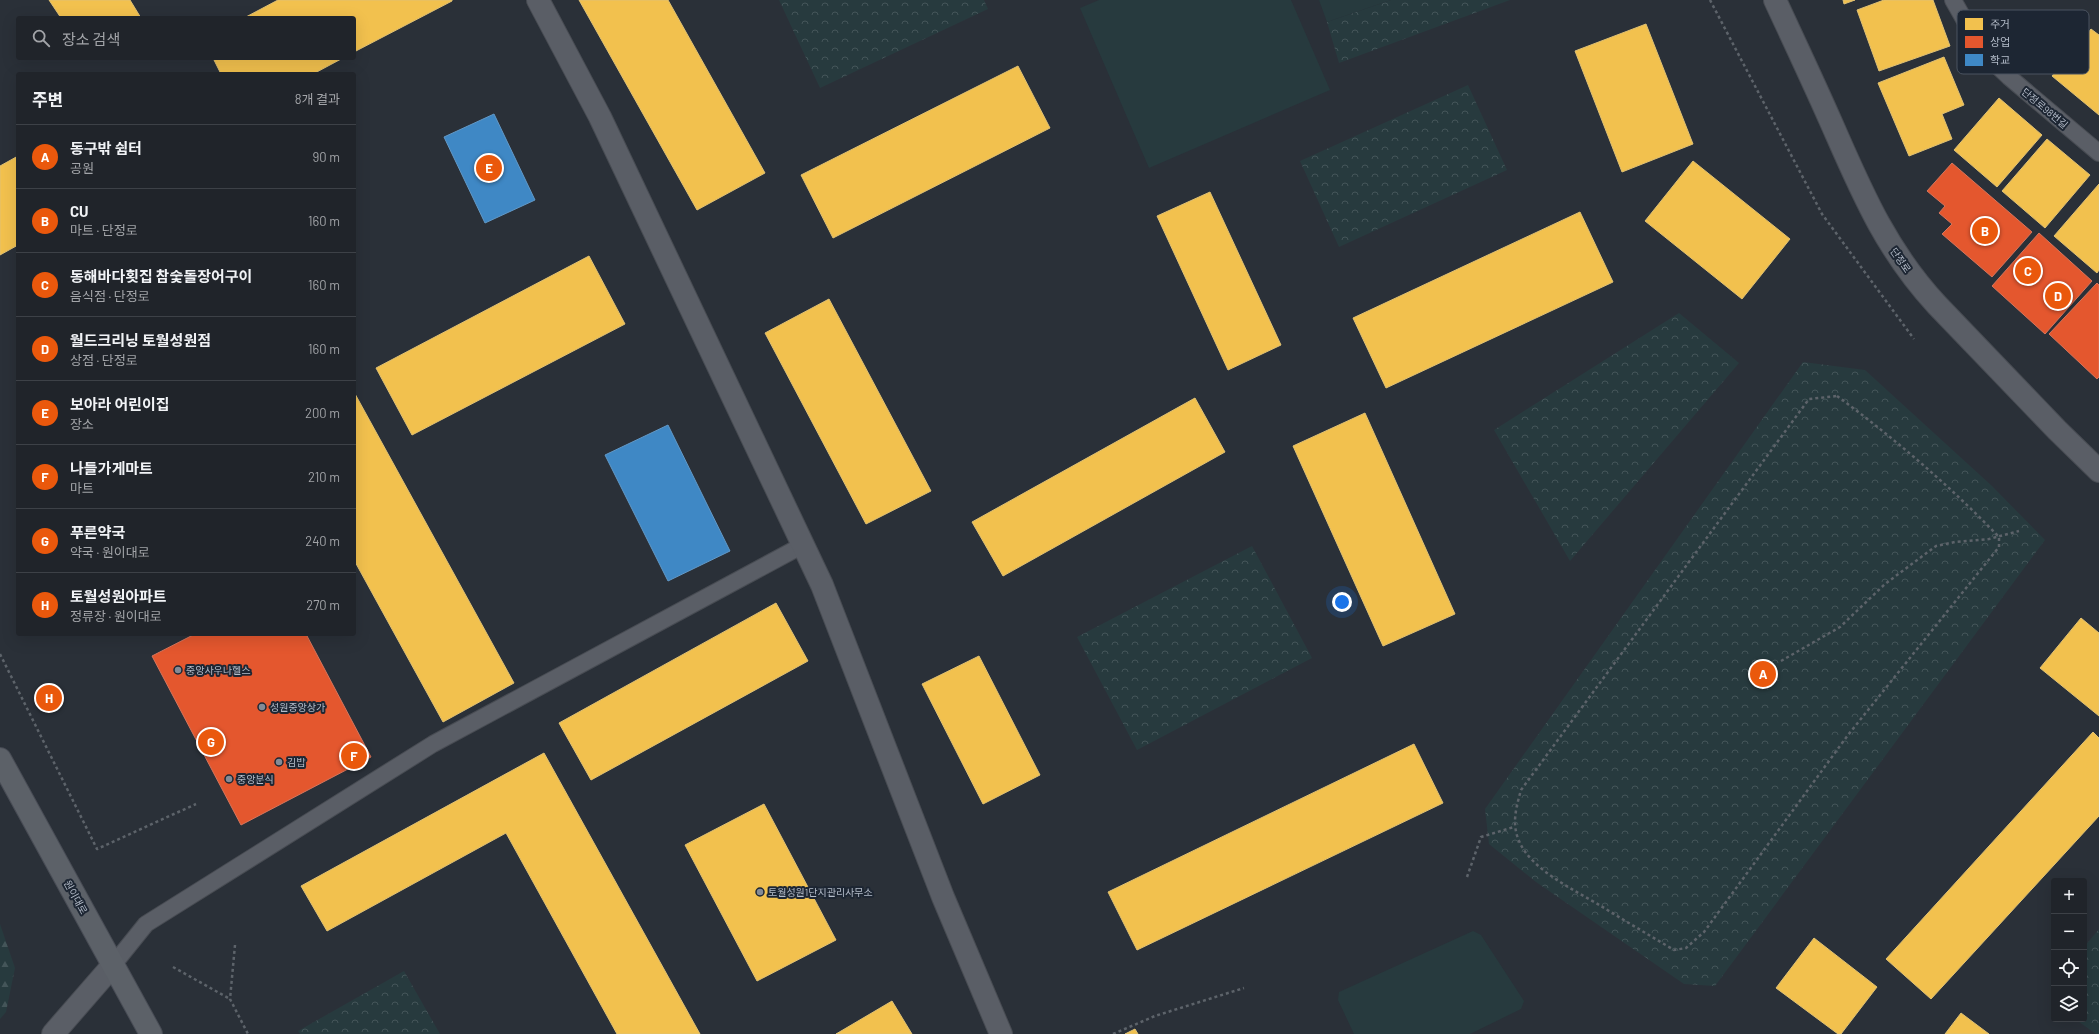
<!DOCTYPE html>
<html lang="ko">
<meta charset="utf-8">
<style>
:root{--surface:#20242a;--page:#282c32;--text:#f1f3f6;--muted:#a2a4a8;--line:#3d4147;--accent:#ea580c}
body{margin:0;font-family:Barlow,"Noto Sans KR",sans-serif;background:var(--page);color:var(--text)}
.controls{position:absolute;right:12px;bottom:12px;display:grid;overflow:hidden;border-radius:4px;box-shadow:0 4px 16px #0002}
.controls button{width:36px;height:36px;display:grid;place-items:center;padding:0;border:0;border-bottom:1px solid var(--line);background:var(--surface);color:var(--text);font:20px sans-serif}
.you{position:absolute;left:1342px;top:602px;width:14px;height:14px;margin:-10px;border:3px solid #fff;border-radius:50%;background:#1a73e8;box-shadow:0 0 0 6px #1a73e833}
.badge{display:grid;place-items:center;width:26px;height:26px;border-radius:50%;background:var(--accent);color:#fff;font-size:13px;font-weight:700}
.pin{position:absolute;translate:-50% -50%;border:2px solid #fff;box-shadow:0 1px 4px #0006}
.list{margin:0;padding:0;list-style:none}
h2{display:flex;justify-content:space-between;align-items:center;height:52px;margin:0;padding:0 16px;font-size:17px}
h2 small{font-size:13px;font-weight:400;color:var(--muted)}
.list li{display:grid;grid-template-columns:26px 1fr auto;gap:12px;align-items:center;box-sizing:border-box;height:64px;padding:0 16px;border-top:1px solid var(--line)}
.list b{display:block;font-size:15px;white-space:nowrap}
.list p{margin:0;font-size:13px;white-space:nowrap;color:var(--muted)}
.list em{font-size:13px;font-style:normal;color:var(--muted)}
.icon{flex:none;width:22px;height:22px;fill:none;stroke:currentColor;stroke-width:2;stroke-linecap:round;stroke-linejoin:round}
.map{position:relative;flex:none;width:2099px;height:1034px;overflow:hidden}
.search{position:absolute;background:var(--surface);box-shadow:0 4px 16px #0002;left:16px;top:16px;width:340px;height:44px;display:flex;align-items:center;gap:10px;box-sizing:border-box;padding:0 14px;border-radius:4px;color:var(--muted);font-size:15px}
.panel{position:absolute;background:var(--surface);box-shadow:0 4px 16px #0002;left:16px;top:72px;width:340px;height:564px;border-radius:4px}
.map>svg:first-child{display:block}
.forest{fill:url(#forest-firs)}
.park{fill:url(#park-crowns)}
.pitch{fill:#273a3e}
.homes{fill:#f2c14e;stroke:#dfc073}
.shops{fill:#e4572e;stroke:#d6755c}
.schools{fill:#3f88c5;stroke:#6298c6}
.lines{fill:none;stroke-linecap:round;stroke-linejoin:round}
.service-casing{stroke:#484c53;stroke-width:18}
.minor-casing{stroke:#484c53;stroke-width:24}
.tertiary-casing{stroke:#484c53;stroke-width:24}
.primary-casing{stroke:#484c55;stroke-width:24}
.path{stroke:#5d636a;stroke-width:2.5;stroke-dasharray:3 3;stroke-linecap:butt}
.service{stroke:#5a5e66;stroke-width:16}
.minor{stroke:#5a5e66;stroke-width:22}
.tertiary{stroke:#5a5e66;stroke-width:22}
.primary{stroke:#5c6168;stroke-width:22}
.poi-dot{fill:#848b96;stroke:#1d2633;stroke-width:1.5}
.labels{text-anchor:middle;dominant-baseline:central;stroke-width:4;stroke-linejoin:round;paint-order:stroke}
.street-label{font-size:10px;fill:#b4bcc9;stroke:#1d2633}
.poi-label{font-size:10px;fill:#b4bcc9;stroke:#1d2633;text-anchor:start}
.key{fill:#1d2633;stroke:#4a5360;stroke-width:1}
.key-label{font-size:11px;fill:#b4bcc9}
</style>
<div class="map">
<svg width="2099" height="1034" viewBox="0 0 2099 1034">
<defs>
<pattern id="forest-firs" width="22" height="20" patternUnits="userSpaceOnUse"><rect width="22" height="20" fill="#273a3e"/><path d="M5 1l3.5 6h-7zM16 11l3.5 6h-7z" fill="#445559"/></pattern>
<pattern id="park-crowns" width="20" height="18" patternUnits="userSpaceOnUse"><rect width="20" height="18" fill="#273a3e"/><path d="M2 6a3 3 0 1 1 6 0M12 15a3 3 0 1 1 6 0" fill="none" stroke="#445559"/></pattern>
</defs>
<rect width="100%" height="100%" fill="#2a3038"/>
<path class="forest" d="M0 924 15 968 6 1012 0 1019Z"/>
<path class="park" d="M779 0H984L988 9 820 88Z
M1391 0H1510L1339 63 1327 22Z
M1468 85 1507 170 1339 247 1300 161Z
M1679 313 1739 363 1570 561 1494 430Z
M1803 362 1865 370 1992 486 2045 540 1715 986 1684 984 1536 882 1489 844 1485 809Z
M1252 546 1312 658 1137 750 1077 637Z
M2099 929V1034H2096L2075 1019H2084V947Z
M404 971 440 1034H300L298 1031Z"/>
<path class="pitch" d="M1099 0H1291L1330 90 1149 168 1080 8Z
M1319 0H1391L1327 22Z
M1473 931 1481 935 1524 1001 1521 1009 1470 1034H1354L1338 1000 1339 992Z"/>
<path class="homes" d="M49 0H130L141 18H61Z
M278 0H452V1L354 52V18H244Z
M579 0H668L765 173 697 210Z
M1843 0H1855L1844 4Z
M1884 0H1933L1950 46 1879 71 1857 10Z
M1646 24 1693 144 1622 172 1575 51Z
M2091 29 2099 35V115L2052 76Z
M1944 57 1964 105 1942 114 1952 139 1909 156 1878 83Z
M213 58H343L313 74H221Z
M1018 66 1050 128 833 238 801 175Z
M1999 98 2042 135 1997 187 1954 150Z
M2047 139 2090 175 2045 228 2002 191Z
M18 156V245L0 255V166Z
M1693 161 1790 239 1742 299 1645 221Z
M2099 184V270L2097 273 2054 236Z
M1210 192 1281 345 1228 370 1157 216Z
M1580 212 1613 282 1386 388 1353 318Z
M589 256 625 324 412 435 376 368Z
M829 299 931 491 866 524 765 333Z
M354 392 514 683 443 722 354 560Z
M1195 398 1225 452 1003 576 972 522Z
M1365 413 1455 614 1383 646 1293 446Z
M776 603 808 661 591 780 559 723Z
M2081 618 2099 633V716L2040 668Z
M979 656 1040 775 983 804 922 684Z
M2093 732 2099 738V816L1931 999 1886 959Z
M1414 744 1443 803 1137 950 1108 892Z
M544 753 700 1034H617L506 833 327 931 301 886Z
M764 804 836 940 757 981 685 845Z
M1814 938 1877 987 1841 1034H1838L1776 988Z
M892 1001 912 1034H836Z
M1961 1013 1989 1034H1945Z
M1135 1029 1138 1034H1125Z"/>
<path class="shops" d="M1952 163 2032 232 1992 277 1942 234 1952 224 1939 213 1945 206 1927 191Z
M2039 233 2092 281 2045 334 1992 286Z
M2097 283 2099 285V377L2097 379 2049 334Z
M195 634H306L371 757 241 825 152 656Z"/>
<path class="schools" d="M494 114 535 200 485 223 444 137Z
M668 425 730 551 668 581 605 455Z"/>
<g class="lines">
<g class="service-casing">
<path id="service" d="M1953 0 1973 35 1989 58 2009 77 2099 153
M113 965 146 924 433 744 803 545"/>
</g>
<g class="minor-casing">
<path id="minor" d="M538 0 600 117 822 585 943 897 1001 1034"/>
</g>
<g class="tertiary-casing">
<path id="tertiary" d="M1775 0C1794 41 1813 81 1831 122 1861 190 1885 249 1937 305L2057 430 2099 471
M53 1034 113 965"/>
</g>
<g class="primary-casing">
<path id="primary" d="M0 759 151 1034"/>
</g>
<path class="path" d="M1710 0 1822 214 1914 339
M1837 396C1894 438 1950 486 1999 537V547L1848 735 1704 932 1686 948 1674 950C1649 935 1625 921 1601 906 1576 891 1532 870 1520 843 1511 825 1516 808 1521 790L1809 399Z
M0 654 97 849 196 804
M1781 661 1840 627 1885 584 1936 546 1955 542 1989 539 2019 531
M1467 877 1481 837 1514 827
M235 945 230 999 248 1034
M173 967 230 999
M1113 1034 1155 1016 1244 988"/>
<use href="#service" class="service"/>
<use href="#minor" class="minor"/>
<use href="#tertiary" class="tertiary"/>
<use href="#primary" class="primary"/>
</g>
<g class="poi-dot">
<circle cx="178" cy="670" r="4"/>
<circle cx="262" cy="707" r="4"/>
<circle cx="279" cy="762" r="4"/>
<circle cx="229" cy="779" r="4"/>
<circle cx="760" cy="892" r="4"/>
</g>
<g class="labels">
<g class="street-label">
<text transform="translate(2045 108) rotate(40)">단정로98번길</text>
<text transform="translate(1901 260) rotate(55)">단정로</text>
<text transform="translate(76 897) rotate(61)">원이대로</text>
</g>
<g class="poi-label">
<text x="186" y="670">중앙사우나헬스</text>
<text x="270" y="707">성원중앙상가</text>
<text x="287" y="762">김밥</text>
<text x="237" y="779">중앙분식</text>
<text x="768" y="892">토월성원1단지관리사무소</text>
</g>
</g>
<rect x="1957" y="10" width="132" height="64" rx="6" class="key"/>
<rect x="1965" y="18" width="18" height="12" fill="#f2c14e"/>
<rect x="1965" y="36" width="18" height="12" fill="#e4572e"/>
<rect x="1965" y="54" width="18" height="12" fill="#3f88c5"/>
<g class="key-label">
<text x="1990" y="28">주거</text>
<text x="1990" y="46">상업</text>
<text x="1990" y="64">학교</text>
</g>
</svg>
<div class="controls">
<button>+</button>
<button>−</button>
<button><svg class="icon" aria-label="locate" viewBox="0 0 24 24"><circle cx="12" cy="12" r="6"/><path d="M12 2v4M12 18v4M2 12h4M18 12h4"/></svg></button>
<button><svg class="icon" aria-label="layers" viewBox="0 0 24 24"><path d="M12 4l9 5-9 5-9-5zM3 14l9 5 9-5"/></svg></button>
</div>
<div class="you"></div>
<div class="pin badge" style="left:1763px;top:674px">A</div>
<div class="pin badge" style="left:1985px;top:231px">B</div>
<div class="pin badge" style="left:2028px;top:271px">C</div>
<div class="pin badge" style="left:2058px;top:296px">D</div>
<div class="pin badge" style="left:489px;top:168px">E</div>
<div class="pin badge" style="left:354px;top:756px">F</div>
<div class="pin badge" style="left:211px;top:742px">G</div>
<div class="pin badge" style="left:49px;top:698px">H</div>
<div class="search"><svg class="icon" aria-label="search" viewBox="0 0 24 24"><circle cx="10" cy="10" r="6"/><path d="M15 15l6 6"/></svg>장소 검색</div>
<section class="panel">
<h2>주변<small>8개 결과</small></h2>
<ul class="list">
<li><span class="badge">A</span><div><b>동구밖 쉼터</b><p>공원</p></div><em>90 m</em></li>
<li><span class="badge">B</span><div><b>CU</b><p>마트 · 단정로</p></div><em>160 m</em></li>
<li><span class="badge">C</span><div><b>동해바다횟집 참숯돌장어구이</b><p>음식점 · 단정로</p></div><em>160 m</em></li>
<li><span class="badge">D</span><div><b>월드크리닝 토월성원점</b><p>상점 · 단정로</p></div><em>160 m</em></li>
<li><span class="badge">E</span><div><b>보아라 어린이집</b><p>장소</p></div><em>200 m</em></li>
<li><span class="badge">F</span><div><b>나들가게마트</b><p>마트</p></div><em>210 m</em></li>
<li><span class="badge">G</span><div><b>푸른약국</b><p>약국 · 원이대로</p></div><em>240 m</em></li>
<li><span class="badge">H</span><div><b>토월성원아파트</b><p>정류장 · 원이대로</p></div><em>270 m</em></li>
</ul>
</section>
</div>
